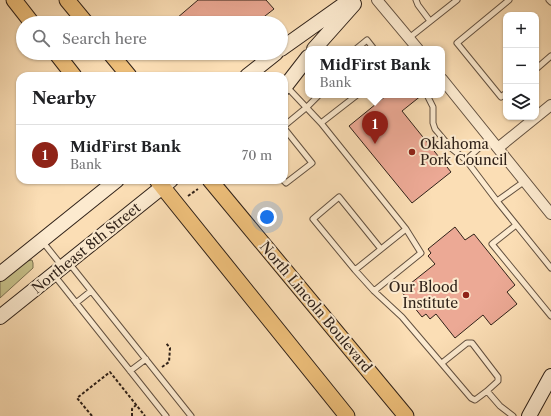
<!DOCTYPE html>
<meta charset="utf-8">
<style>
:root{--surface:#fff;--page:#f2f2f2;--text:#202124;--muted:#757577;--line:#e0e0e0;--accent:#8f2418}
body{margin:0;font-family:"Libre Caslon Text",serif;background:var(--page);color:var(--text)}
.controls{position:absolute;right:12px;top:12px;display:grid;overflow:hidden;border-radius:8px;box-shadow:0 1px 3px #0004}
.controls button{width:36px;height:36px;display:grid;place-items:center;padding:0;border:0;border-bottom:1px solid var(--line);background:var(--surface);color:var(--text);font:20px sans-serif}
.you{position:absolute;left:267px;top:217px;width:14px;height:14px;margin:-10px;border:3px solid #fff;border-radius:50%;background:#1a73e8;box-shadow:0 0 0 6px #1a73e833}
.badge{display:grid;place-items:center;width:26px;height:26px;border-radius:50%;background:var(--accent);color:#fff;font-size:13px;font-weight:700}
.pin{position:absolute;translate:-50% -33px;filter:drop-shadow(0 1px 2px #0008)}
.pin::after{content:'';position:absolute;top:21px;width:14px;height:12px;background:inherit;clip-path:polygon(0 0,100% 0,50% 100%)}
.popup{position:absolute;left:305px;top:46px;width:140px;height:52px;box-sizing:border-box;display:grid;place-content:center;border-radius:8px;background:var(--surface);filter:drop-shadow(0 1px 3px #0005);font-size:13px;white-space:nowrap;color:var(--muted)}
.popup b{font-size:15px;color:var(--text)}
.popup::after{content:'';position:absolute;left:50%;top:100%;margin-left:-8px;border:8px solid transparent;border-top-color:var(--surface)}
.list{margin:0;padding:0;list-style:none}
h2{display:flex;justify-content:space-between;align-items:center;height:52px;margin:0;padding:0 16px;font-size:17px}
h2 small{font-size:13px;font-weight:400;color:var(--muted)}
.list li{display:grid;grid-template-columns:26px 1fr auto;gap:12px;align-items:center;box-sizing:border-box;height:60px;padding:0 16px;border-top:1px solid var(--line)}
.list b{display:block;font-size:15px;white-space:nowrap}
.list p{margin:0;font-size:13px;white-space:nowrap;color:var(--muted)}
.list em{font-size:13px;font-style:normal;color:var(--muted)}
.icon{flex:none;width:22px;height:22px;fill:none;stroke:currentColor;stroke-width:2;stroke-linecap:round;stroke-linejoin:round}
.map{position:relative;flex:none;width:551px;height:416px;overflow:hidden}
.search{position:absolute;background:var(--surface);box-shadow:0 1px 3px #0004;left:16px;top:16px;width:272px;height:44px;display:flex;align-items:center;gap:10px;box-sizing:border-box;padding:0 14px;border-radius:22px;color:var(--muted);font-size:15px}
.panel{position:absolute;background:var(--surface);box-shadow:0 1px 3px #0004;left:16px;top:72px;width:272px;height:112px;border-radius:12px}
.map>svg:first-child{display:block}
.green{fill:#c6bf88;stroke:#7b7050}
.building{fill:#eca995;stroke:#302219}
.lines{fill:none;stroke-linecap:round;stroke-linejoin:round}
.service-casing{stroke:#635140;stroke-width:7}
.minor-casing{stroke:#635140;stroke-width:12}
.secondary-casing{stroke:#302219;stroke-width:16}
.primary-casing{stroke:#302219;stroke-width:17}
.path{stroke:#302219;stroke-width:2;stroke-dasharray:3 2;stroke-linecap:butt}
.service{stroke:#fceacf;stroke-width:5}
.minor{stroke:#fceacf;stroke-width:10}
.secondary{stroke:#fceacf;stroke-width:14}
.primary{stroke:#eebf7a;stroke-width:15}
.poi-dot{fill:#8f2418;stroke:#fceacf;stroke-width:1.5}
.labels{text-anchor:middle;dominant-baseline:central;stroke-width:4;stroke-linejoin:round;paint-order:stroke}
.poi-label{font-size:14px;fill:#302219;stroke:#fceacf;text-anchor:start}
.street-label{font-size:14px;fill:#302219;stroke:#fceacf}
</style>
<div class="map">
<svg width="551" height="416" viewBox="0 0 551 416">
<rect width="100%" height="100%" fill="#fbdeb5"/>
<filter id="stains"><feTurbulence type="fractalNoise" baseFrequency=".005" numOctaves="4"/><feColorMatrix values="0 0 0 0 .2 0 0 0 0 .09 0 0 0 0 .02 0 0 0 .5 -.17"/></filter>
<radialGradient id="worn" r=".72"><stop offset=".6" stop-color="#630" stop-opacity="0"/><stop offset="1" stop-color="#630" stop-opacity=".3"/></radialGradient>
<path class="green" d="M32 260 33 263V268L0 298V282L27 261Z"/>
<path class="building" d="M198 0H266L274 9 256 23H181L177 18Z
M387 95H422L402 111 451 172 412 203 349 126Z
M455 227 465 240 474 234 515 285 507 292 517 304 491 325 483 315 455 338 436 314 430 319 426 314 422 317 401 291 435 264 428 256 431 253 428 249Z"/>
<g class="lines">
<g class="service-casing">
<path id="service" d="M416 0 418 5 430 21
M549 0 551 2
M409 38 457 0
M356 49 367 40 374 49
M536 69 551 56
M287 87 321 123 406 229 355 270 374 291 402 317 471 398 475 400 487 391 500 406 513 416
M506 93 501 97 457 43 509 0
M427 95 433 107V123L435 129 451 148 466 160
M321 123 357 95
M284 126 307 107 319 95
M490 138 466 160 497 201 525 181
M283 180 286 183 312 163 284 128
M497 201 551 268
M516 225 492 244 551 316
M42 241 62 266
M69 263 191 416
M355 270 313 219 339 197 381 249
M54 275 166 416
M374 291 421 253 406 229
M76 303 91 291
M442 363 467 343H472L498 377V381L487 391
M130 371 146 359"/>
</g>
<g class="minor-casing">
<path id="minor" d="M377 0 418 49
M442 79 551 214
M498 148 551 105"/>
</g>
<g class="secondary-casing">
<path id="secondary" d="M281 49 350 0
M314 49 354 4
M247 76 276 53
M284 88 308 57
M0 274 117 180
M0 317 171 180
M529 416 551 376"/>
</g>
<g class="primary-casing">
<path id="primary" d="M14 0 32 23
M67 0 86 23
M56 53 74 76
M110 53 129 76
M157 180 347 416
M210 180 406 416"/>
</g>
<path class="path" d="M188 196 198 189
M162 367 169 362 170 348 166 343
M92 416 77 398 110 372 145 416
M132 416V409L136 405"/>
<use href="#service" class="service"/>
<use href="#minor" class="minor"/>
<use href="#secondary" class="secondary"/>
<use href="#primary" class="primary"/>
</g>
<g class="poi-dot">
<circle cx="412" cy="152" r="4"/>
<circle cx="466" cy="295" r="4"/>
</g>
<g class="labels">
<g class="poi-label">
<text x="420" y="144">Oklahoma<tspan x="420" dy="16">Pork Council</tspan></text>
<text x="458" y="287" text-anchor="end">Our Blood<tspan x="458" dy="16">Institute</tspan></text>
</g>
<g class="street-label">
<text transform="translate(86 248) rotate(-39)">Northeast 8th Street</text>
<text transform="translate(316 307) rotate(50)">North Lincoln Boulevard</text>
</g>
</g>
<rect width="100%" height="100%" filter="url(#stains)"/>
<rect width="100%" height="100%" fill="url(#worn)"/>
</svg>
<div class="controls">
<button>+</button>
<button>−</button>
<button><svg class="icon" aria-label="layers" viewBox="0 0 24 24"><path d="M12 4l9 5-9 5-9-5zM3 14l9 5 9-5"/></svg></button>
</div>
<div class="you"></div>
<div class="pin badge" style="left:375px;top:144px">1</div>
<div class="popup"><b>MidFirst Bank</b>Bank</div>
<div class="search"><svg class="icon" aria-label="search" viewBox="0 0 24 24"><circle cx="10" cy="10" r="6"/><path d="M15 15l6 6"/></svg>Search here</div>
<section class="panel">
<h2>Nearby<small></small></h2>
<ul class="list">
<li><span class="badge">1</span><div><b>MidFirst Bank</b><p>Bank</p></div><em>70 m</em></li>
</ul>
</section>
</div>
